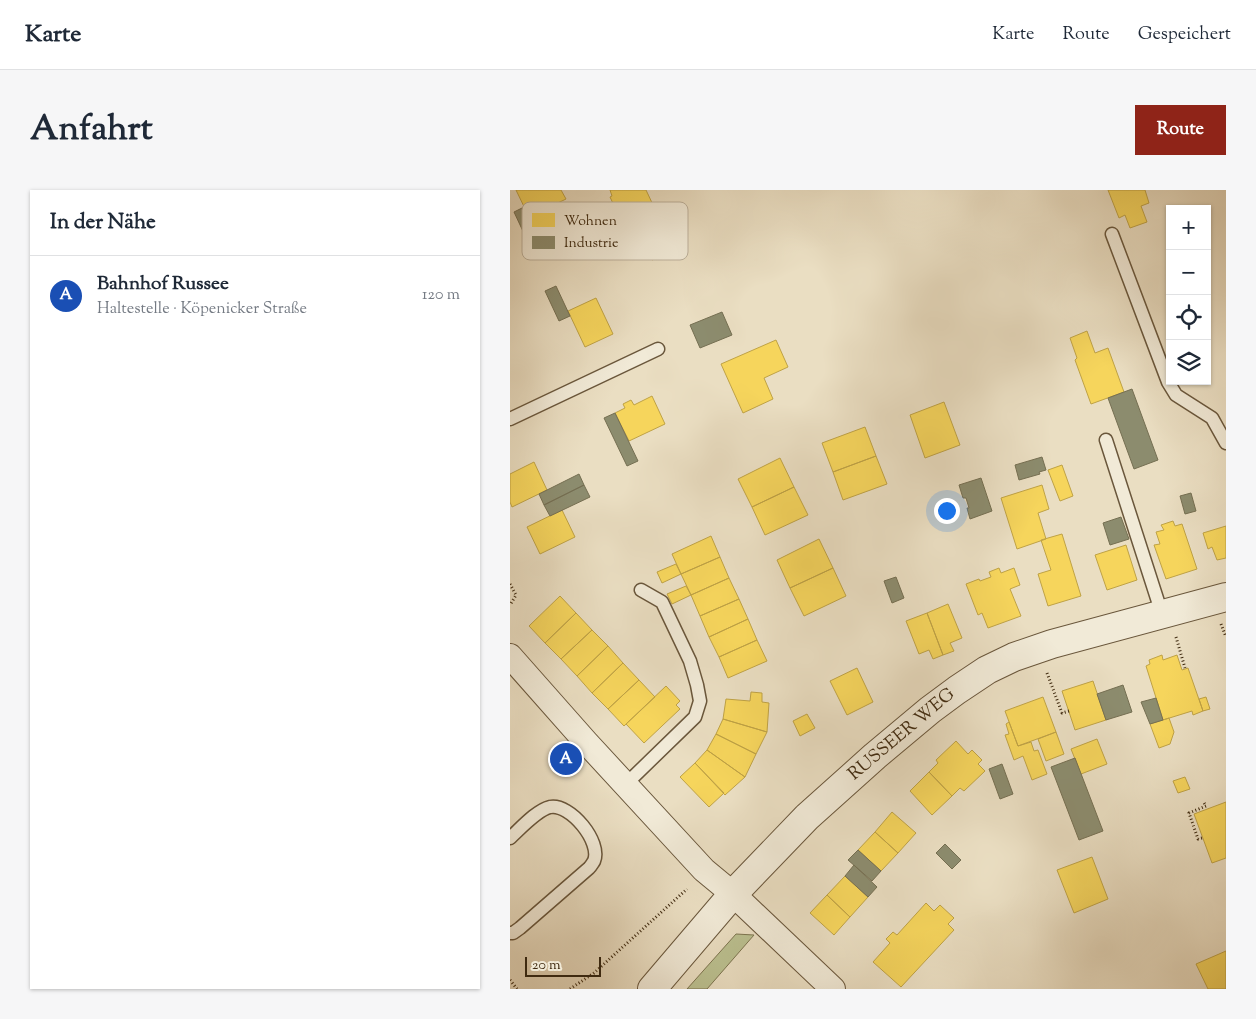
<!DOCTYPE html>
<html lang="de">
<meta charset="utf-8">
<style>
:root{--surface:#fff;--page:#f6f6f7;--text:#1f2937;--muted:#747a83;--line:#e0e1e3;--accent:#8f2418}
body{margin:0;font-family:"Sorts Mill Goudy",serif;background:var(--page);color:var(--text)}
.controls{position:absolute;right:15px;top:15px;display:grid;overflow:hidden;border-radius:0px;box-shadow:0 1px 4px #0004}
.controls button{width:45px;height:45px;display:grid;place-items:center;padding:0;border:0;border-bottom:1px solid var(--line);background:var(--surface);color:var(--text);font:25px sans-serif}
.scale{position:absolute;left:15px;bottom:12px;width:76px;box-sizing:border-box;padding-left:5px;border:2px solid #3f2a10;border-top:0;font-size:14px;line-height:18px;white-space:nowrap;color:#3f2a10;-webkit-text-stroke:4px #f1ead7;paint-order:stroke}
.you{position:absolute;left:436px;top:320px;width:18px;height:18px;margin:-12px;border:4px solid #fff;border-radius:50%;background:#1a73e8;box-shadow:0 0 0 8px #1a73e833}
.badge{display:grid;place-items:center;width:32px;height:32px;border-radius:50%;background:var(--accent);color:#fff;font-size:16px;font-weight:700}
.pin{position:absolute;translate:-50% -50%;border:2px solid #fff;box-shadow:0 1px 5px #0006}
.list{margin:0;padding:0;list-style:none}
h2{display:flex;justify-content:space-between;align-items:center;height:65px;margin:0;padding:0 20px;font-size:21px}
h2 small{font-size:16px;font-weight:400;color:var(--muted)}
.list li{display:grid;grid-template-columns:32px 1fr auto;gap:15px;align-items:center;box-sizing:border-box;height:80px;padding:0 20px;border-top:1px solid var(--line)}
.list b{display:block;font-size:19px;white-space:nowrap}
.list p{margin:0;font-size:16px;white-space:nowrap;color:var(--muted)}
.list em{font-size:16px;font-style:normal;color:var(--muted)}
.icon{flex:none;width:28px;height:28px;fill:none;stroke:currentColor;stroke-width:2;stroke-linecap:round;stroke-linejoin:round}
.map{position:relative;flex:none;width:716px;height:799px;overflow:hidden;border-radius:0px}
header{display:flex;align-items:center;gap:30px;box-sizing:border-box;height:70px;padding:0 25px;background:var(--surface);border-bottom:1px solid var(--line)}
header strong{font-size:24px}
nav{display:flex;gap:28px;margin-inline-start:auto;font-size:18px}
.intro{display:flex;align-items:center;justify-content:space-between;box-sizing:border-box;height:120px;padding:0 30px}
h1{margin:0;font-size:35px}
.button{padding:12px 22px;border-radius:0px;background:var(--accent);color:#fff;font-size:18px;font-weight:700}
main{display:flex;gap:30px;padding:0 30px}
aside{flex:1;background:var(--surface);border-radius:0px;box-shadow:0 1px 4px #0004}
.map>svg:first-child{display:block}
.green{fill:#bbc090;stroke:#7d7550}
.homes{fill:#f6d55c;stroke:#bfa245}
.industry{fill:#8c8c6e;stroke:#756f52}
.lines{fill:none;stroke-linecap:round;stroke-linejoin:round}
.service-casing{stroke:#6a573c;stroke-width:15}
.minor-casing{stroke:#6a573c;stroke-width:26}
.tertiary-casing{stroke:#6a573c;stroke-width:30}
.path{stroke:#3f2a10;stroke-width:3;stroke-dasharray:1 2.5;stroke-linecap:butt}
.service{stroke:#f1ead7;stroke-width:12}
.minor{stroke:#f1ead7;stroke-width:24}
.tertiary{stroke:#f1ead7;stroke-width:28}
.labels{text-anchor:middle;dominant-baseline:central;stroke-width:5;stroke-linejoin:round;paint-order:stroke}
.street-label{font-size:18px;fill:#3f2a10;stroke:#f1ead7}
.key{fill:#f1ead7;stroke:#bcb09b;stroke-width:1}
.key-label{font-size:14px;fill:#3f2a10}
</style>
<header>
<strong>Karte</strong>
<nav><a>Karte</a><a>Route</a><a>Gespeichert</a></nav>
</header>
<div class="intro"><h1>Anfahrt</h1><a class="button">Route</a></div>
<main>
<aside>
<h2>In der Nähe<small></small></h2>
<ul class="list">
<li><span class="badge" style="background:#1a4fb4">A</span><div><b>Bahnhof Russee</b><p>Haltestelle · Köpenicker Straße</p></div><em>120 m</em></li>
</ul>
</aside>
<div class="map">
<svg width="716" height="799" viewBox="0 0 716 799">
<rect width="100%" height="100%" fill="#eadec2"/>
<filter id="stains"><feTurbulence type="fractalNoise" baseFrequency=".004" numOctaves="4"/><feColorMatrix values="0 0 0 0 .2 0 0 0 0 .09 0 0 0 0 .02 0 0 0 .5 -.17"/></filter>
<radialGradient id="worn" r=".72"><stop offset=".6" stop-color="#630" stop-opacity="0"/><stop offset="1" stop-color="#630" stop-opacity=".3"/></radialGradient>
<path class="green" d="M226 744 244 745 197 799H177Z"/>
<path class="homes" d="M6 0H51L56 9 19 27Z
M100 0H136L144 17 146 16 159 45 156 47 162 60 142 70 135 56 133 57 120 29 112 33 100 7 102 6Z
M598 0H635L639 13 631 16 637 32 620 38 615 25 609 28Z
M86 108 103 144 75 157 58 121Z
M577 141 585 163 598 158 614 202 581 214 565 170 567 168 560 148Z
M266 150 278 177 254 188 263 209 233 223 211 174Z
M142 206 155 234 119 251 105 223 115 218 113 214 121 210 124 215Z
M434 212 450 255 415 268 400 225Z
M355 237 366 266 323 282 312 253Z
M366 266 377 294 333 310 323 282Z
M270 268 284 297 242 317 228 289Z
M24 272 37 300 2 317 0 312V284Z
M552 275 563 306 550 311 538 280Z
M532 295 539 319 528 323 536 349 507 359 491 308Z
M284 297 298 325 255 345 242 317Z
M52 320 65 347 30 364 17 337Z
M663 331 665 336 672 334 687 379 656 389 644 355 650 354 646 342 654 340 651 335Z
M716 336V368L707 370 702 357 698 359 693 343Z
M552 344 571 406 538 416 528 384 541 380 531 350Z
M201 346 210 367 171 384 162 364Z
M309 349 323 378 280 398 267 370Z
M616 355 627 390 597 400 585 365Z
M210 367 219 388 181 405 171 384Z
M166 374 171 384 152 393 147 382Z
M323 378 336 406 294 426 280 398Z
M489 378 491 383 504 378 510 395 500 399 511 426 478 438 472 423 468 425 456 394 469 389 470 391 481 387 479 382Z
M219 388 229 409 190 426 181 405Z
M176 396 181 405 162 414 157 404Z
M50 406 66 423 35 453 19 436Z
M229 409 238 429 199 447 190 426Z
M438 414 452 448 440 453 444 461 433 465 417 423Z
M66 423 82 440 51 469 35 453Z
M417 423 433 465 423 469 419 460 409 464 396 431Z
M238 429 247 450 209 467 199 447Z
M82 440 98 456 67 486 51 469Z
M247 450 257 471 218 488 209 467Z
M98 456 113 473 82 503 67 486Z
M652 465 653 470 667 465 672 480 678 478 693 521 683 525 682 521 653 530 636 476 640 474 639 470Z
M113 473 129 490 98 519 82 503Z
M347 478 363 512 337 525 320 491Z
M129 490 145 507 114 536 98 519Z
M583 491 596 530 565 540 552 501Z
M156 496 170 511 166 515 170 519 134 553 116 534Z
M241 502 252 503V512L259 513 257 542 213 529 216 509 240 511Z
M533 507 546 542 508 556 495 521Z
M696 507 700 519 693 521 689 509Z
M297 524 305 538 290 546 283 531Z
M659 528 664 542 660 554 649 558 640 534Z
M213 529 257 542 246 564 206 544Z
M499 532 508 556 521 552 524 561 528 560 537 584 522 590 513 566 504 570 495 545 499 544 496 534Z
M546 542 554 564 536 571 528 549Z
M206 544 246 564 235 587 197 560Z
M587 549 597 574 571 584 561 559Z
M446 551 458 564 462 560 472 570 468 574 475 581 454 601 450 598 442 606 419 582 428 573 426 570Z
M197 560 235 587 215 605 185 573Z
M185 573 214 603 199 617 170 587Z
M419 582 442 606 422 625 400 601Z
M675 587 680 599 668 603 663 591Z
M716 612V668L702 673 684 624Z
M382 622 406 643 388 663 365 642Z
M365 642 388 663 371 681 348 660Z
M582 667 598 709 564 723 547 680Z
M335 686 358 707 340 727 317 705Z
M317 705 340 727 324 745 300 723Z
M416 713 424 721 430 715 444 728 438 734 444 740 391 797 363 772 380 753 376 749 383 742 387 745Z
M716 761V799H698L686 774Z"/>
<path class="industry" d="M14 17 29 47 18 52 4 22Z
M46 96 60 126 49 131 35 101Z
M212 122 222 145 190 158 180 135Z
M622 199 648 270 624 279 598 208Z
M105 223 128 271 117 276 94 228Z
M532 267 536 280 529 282 530 284 509 290 505 275Z
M69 284 74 295 34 315 29 304Z
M471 288 482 321 460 329 457 318H459L456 308H453L449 295Z
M74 295 80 307 40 326 34 315Z
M681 303 686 321 675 324 670 306Z
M611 327 619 349 600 355 593 333Z
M386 387 394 408 382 413 374 391Z
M613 495 622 522 596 530 587 504Z
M646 508 653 530 640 534 631 512Z
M565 568 593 641 569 650 541 577Z
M492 574 503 604 490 609 479 579Z
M435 654 451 670 442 679 426 663Z
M348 660 371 681 362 691 338 670Z
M344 675 367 697 358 707 335 686Z"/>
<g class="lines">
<g class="service-casing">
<path id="service" d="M602 44 658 192 666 205 702 228 716 253
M0 229 148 159
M596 250 652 424
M115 595 185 527 190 511 187 495 180 471 152 412 131 400
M0 648C11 638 27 620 40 617 60 613 92 652 84 671 82 674 81 676 79 678L10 738 3 743H0"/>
</g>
<g class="minor-casing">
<path id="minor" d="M0 466 76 552 194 680 223 704 323 799"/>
</g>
<g class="tertiary-casing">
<path id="tertiary" d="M142 799 223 704 297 627 365 566 420 520 447 500 477 480 504 467 542 454 716 407"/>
</g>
<path class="path" d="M0 394 6 405 0 415
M711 434 716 447
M666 447 675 478
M537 483 552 523 559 521
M692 648 688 649 679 623 696 616 693 611
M0 790 7 799
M60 799 84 783 177 699"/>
<use href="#service" class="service"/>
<use href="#minor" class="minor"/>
<use href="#tertiary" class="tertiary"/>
</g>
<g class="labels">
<g class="street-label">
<text transform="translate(392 545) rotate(-40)">RUSSEER WEG</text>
</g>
</g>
<rect x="12" y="12" width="166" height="58" rx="8" class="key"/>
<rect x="22" y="23" width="23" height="14" fill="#f6d55c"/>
<rect x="22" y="46" width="23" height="13" fill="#8c8c6e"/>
<g class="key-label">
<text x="54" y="35">Wohnen</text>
<text x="54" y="57">Industrie</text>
</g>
<rect width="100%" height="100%" filter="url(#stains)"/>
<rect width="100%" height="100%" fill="url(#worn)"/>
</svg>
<div class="controls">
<button>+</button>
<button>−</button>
<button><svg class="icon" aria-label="locate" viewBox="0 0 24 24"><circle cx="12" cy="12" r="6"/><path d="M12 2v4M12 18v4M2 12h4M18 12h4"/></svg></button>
<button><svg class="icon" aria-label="layers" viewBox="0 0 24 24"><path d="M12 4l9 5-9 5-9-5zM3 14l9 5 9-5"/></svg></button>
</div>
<div class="scale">20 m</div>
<div class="you"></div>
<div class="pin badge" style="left:56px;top:569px;background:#1a4fb4">A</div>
</div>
</main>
